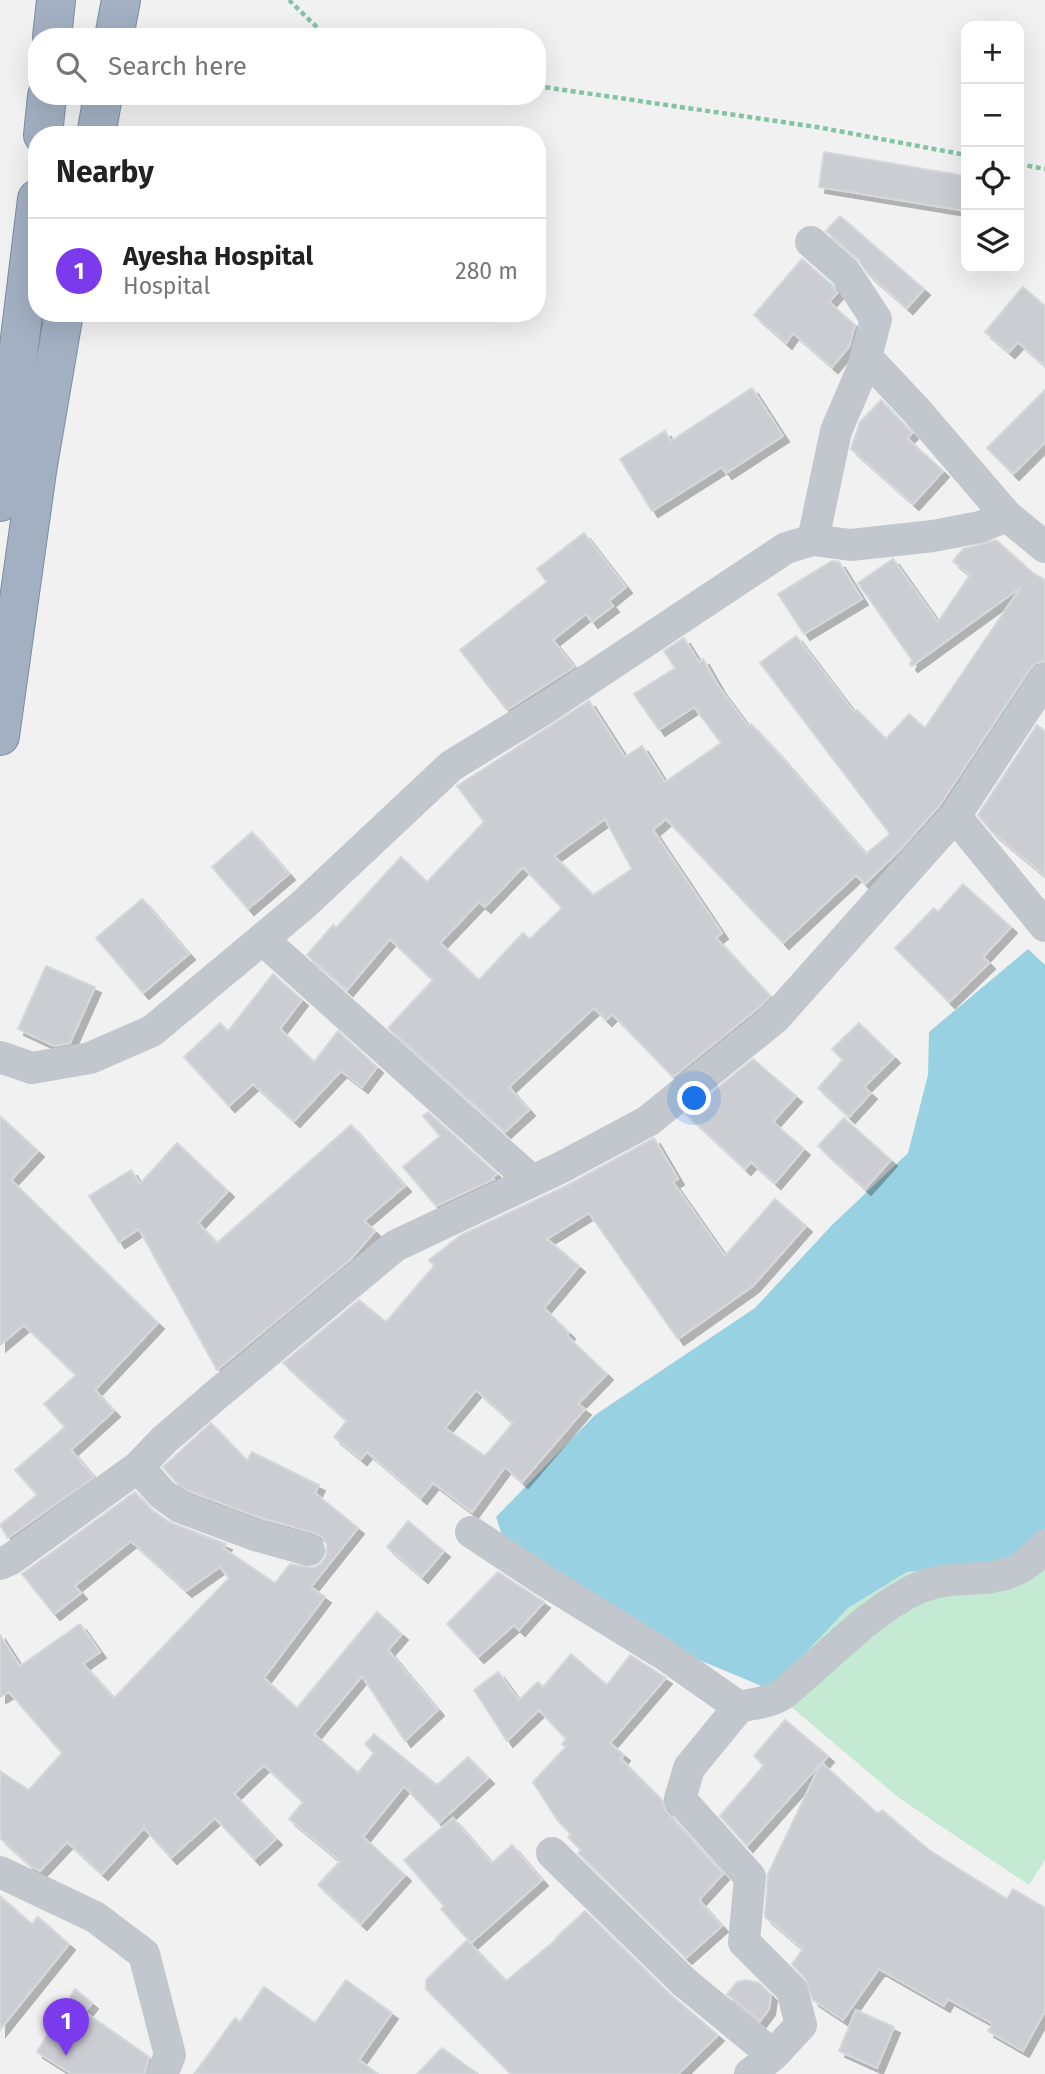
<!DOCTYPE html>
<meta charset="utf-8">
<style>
:root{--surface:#fff;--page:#f2f2f2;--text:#222;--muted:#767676;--line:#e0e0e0;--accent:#7c3aed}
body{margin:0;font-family:"Fira Sans",sans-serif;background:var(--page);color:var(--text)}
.controls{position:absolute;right:21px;top:21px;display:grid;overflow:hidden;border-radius:14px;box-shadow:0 7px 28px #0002}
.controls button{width:63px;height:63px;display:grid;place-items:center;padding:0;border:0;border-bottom:2px solid var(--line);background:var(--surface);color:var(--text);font:35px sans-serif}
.you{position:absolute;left:695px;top:1099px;width:24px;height:24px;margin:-18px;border:5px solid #fff;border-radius:50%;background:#1a73e8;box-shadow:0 0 0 10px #1a73e833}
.badge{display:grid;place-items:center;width:46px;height:46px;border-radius:50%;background:var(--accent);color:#fff;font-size:23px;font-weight:700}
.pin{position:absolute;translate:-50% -58px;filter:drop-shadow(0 2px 4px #0008)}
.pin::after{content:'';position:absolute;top:37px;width:24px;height:21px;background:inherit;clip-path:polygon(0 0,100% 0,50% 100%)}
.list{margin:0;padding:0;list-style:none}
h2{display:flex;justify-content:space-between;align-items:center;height:91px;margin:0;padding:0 28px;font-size:30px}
h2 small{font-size:23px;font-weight:400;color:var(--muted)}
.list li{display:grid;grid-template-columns:46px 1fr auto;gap:21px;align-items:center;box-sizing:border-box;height:105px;padding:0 28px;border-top:2px solid var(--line)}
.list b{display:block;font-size:26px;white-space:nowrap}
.list p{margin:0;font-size:23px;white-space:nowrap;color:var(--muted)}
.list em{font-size:23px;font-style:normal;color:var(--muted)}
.icon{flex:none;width:38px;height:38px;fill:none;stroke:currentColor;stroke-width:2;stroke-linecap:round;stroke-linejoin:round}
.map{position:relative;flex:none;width:1045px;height:2074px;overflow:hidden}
.search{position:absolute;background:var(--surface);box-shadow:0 7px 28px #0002;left:28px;top:28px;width:518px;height:77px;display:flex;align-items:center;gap:18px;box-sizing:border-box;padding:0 24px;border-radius:28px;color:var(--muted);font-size:26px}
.panel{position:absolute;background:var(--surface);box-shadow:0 7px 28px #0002;left:28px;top:126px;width:518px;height:196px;border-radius:28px}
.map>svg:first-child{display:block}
.green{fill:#c5ead4}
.water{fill:#98d1e1}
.building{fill:#cbcdd2;stroke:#d5d7db;stroke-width:2;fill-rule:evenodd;filter:url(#shadow)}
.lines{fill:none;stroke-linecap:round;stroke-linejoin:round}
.trunk-casing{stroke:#7a8da4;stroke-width:40}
.path{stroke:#81c4a4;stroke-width:4.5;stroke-dasharray:5 3.5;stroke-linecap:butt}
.minor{stroke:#c1c7cd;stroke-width:32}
.trunk{stroke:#a2b0c2;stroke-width:38}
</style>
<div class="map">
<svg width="1045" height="2074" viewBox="0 0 1045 2074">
<defs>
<filter id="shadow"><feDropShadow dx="6" dy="6" stdDeviation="0" flood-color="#0004"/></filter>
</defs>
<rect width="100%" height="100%" fill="#f2f1f1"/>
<path class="green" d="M1045 1529V1860L1029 1885 899 1798 771 1690 848 1608 907 1572 1017 1561Z"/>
<path class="water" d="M1028 949 1045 965V1529L1017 1561 907 1572 848 1608 771 1690 680 1652 506 1547 496 1517 595 1415 755 1308 832 1225 908 1153 928 1075 929 1032Z"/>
<path class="building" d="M824 152 966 176V211L819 187Z
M840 216 924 289 907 308 868 274 857 258 826 231Z
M802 259 831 284 837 293 829 302 855 325 849 347 832 367 793 333 786 343 754 315Z
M1023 287 1045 306V366L1018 342 1009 352 985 332Z
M752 388 783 436 726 473 722 467 652 511 620 459 665 431 671 441Z
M1045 390V442L1013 474 987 448Z
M881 400 912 433 907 438 943 471 913 504 851 449 860 422Z
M584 533 626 587 609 601 613 606 592 622 586 614 553 640 574 667 507 710 460 650 547 582 537 569Z
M996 540 1033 573 1045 580V661L1036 663 1030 669 940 805 900 850 865 884 856 875 783 943 666 819 653 830 722 933 716 938 770 996 762 1005 673 1077 612 1014 606 1020 594 1008 509 1087 529 1110 505 1132 388 1028 433 980 390 939 347 990 307 955 333 925 336 928 401 857 427 882 484 822 457 786 589 701 625 757 642 746 665 782 721 743 694 707 659 730 634 694 675 668 664 651 684 638 699 662 703 659 719 687 748 726 751 724 777 752 866 854 890 834 760 663 796 636 854 712 857 710 886 739 909 714 925 728 1021 587 912 666 910 664 912 660 858 583 893 559 938 622 970 575 953 561 963 549ZM605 819 632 869 593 895 554 856ZM523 867 562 908 530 939 523 933 479 980 440 943 479 902 485 907Z
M832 561 839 562 862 599 804 634 778 594Z
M1037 725 1045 731V876L992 832 978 815Z
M252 832 289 874 248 909 212 867Z
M963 884 1011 927 983 957 989 963 949 1002 895 948 934 908 938 912Z
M142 899 189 954 143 993 96 938Z
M46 966 95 987 70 1043 54 1046 18 1029Z
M273 974 302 1000 280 1029 314 1062 338 1031 377 1067 362 1087 341 1071 294 1121 253 1084 229 1106 184 1057 220 1023 228 1031Z
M859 1023 894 1057 864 1087 871 1093 849 1117 818 1088 843 1060 832 1049Z
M753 1059 796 1096 773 1122 804 1149 775 1183 751 1162 745 1169 686 1114Z
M428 1112 497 1174 493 1177 494 1179 436 1206 403 1167 440 1136 423 1116Z
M0 1116 38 1151 11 1180 158 1323 95 1390 114 1411 71 1450 94 1477 8 1538 0 1525 37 1495 15 1470 65 1427 44 1404 76 1375 24 1325 0 1345Z
M844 1118 891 1160 865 1189 818 1146Z
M351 1125 405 1186 364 1221 375 1231 351 1259 217 1370 139 1229 119 1242 89 1196 131 1170 140 1184 177 1143 228 1191 198 1223 217 1243Z
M654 1138 678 1179 673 1182 725 1256 775 1199 806 1226 753 1286 678 1339 589 1213 547 1239 579 1266 544 1308 569 1333 567 1336 607 1374 578 1404 585 1409 522 1482 505 1467 472 1512 433 1483 421 1498 367 1452 361 1459 334 1437 347 1421 283 1363 359 1300 386 1322 434 1266 429 1260 461 1235 568 1185ZM476 1390 513 1423 485 1456 445 1428Z
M211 1423 247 1461 252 1452 319 1485 315 1493 358 1528 311 1587 325 1597 264 1678 297 1708 377 1612 402 1634 388 1650 438 1710 405 1741 362 1676 314 1734 358 1773 374 1753 365 1744 374 1734 437 1785 468 1757 488 1778 439 1823 404 1786 363 1837 405 1875 361 1924 318 1885 340 1861 289 1819 303 1802 264 1765 234 1794 276 1839 254 1859 215 1818 171 1858 144 1828 102 1874 67 1842 40 1871 31 1866 0 1838V1771L29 1790 62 1753 9 1692 0 1697V1635L20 1666 80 1624 100 1652 83 1664 114 1698 229 1578 220 1567 186 1591 131 1541 75 1586 81 1593 54 1614 22 1574 135 1492 151 1509 169 1522 226 1544 223 1548 275 1583 290 1564 313 1568 321 1564 326 1556 327 1545 323 1538 315 1533 261 1518 189 1491 174 1480 163 1467Z
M408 1521 444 1551 422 1577 387 1547Z
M498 1572 544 1602 519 1630 514 1625 478 1657 447 1624Z
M571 1654 607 1685 630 1655 666 1678 610 1743 624 1755 621 1759 662 1800 666 1811 723 1874 699 1900 722 1926 686 1958 578 1853 581 1850 568 1837 571 1834 558 1821 533 1782 566 1747 562 1744 566 1739 539 1710 507 1741 474 1690 498 1672 519 1700 538 1682 543 1687Z
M785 1720 828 1756 822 1763 878 1814 882 1810 929 1850 1007 1899 1013 1889 1045 1908V2011L1023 2051 988 2031 993 2024 948 1999 944 2006 879 1969 843 2020 813 2000 805 1978 792 1964 803 1949 765 1917 768 1874 821 1763 747 1846 720 1816 764 1765 754 1756Z
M453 1818 492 1863 512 1845 542 1880 471 1943 441 1909 444 1906 404 1860Z
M0 1896 32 1924 38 1917 69 1944 0 2030Z
M585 1911 671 1995 718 2035 678 2074H511L426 1989V1980L467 1940 506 1981 557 1939 556 1938Z
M346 1980 392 2013 359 2060 378 2074H194L235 2018 240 2022 264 1987 315 2023Z
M746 1980 759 1983 771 1995 769 2009 760 2021 727 1994 737 1982Z
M75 1989 92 2003 85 2012 149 2057 144 2074H72L37 2052Z
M856 2010 894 2027 877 2068 839 2051Z
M442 2048 478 2074H417Z"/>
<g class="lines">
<g class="trunk-casing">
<path id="trunk" d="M52 37 56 0
M114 37 121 0
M43 135 47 96
M96 135 103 96
M0 502 37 199
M0 736 37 471 64 313"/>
</g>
<path class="path" d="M289 0 327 37
M537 86 817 127 966 155
M1019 164 1045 169"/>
<path class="minor" d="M811 242 845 272 876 319 863 368 836 431 813 540
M866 357 915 409 1007 516
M955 816 1045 926
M262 939 532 1181
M0 1057 32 1068 90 1058 152 1031 303 905 451 766 547 707 786 548 813 540 851 545 933 536 980 527 1007 516 1045 547
M138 1467 162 1494 180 1507 255 1535 309 1550
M471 1532 545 1581 665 1655 739 1707C751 1704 765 1703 776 1698 786 1694 796 1682 805 1675 840 1645 872 1611 914 1590 963 1566 1003 1597 1045 1546
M0 1564 11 1559 138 1467 164 1440 216 1395 395 1246 560 1168 648 1121 775 1018 955 816 1045 679
M739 1707 689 1768 680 1799 750 1877 744 1942 792 1990 801 2025 773 2055 750 2074
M552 1853 684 1982 773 2055
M0 1872 95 1917 144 1954 170 2055 162 2074"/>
<use href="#trunk" class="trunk"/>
</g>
</svg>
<div class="controls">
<button>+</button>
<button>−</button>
<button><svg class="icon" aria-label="locate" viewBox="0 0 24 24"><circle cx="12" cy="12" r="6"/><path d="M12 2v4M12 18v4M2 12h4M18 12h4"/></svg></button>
<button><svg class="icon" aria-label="layers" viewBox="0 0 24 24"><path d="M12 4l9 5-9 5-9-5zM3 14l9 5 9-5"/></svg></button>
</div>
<div class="you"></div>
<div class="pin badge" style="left:66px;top:2056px">1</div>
<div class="search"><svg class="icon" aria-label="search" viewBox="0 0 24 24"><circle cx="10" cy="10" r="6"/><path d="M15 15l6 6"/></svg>Search here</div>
<section class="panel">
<h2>Nearby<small></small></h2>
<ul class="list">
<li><span class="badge">1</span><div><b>Ayesha Hospital</b><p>Hospital</p></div><em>280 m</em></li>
</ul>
</section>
</div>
